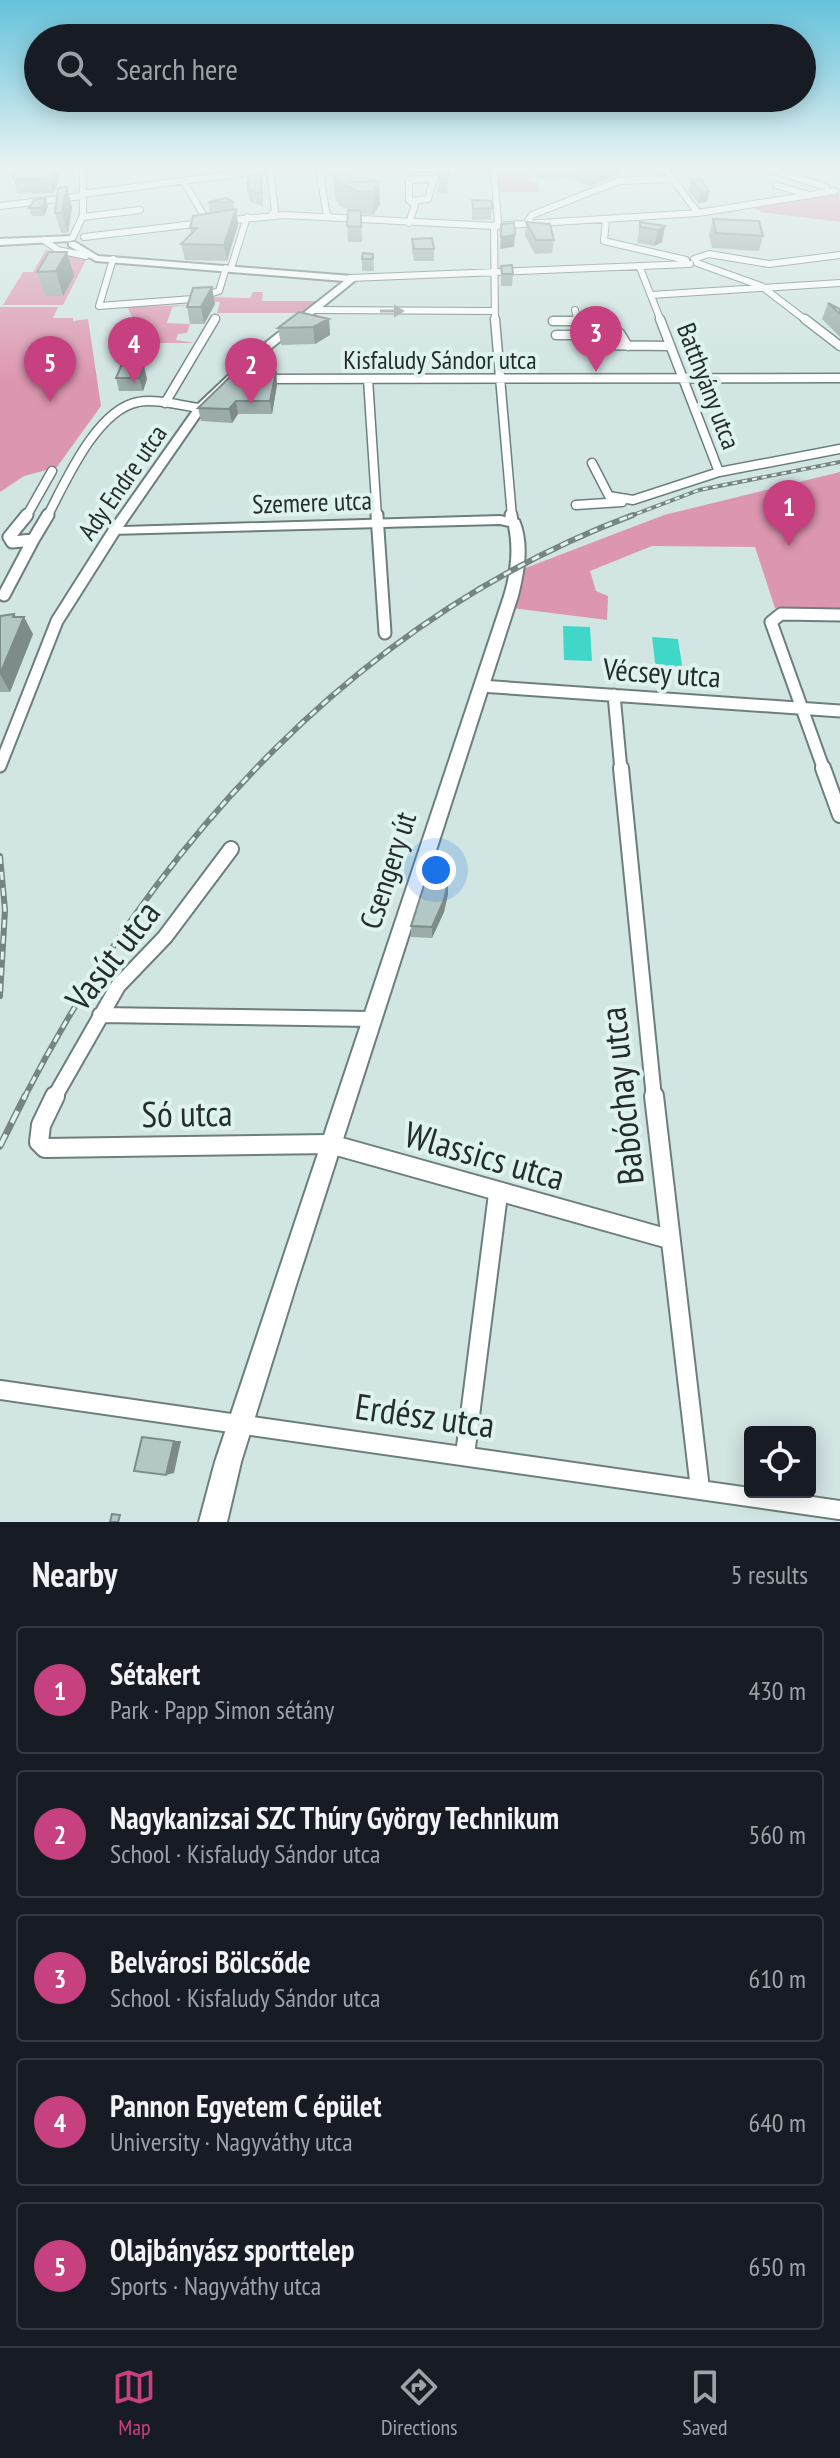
<!DOCTYPE html>
<meta charset="utf-8">
<style>
:root{--surface:#171b24;--page:#242831;--text:#f1f3f6;--muted:#9ea1a6;--line:#363941;--accent:#c7407f}
body{margin:0;font-family:"PT Sans Narrow",sans-serif;background:var(--page);color:var(--text)}
.controls{position:absolute;right:24px;bottom:24px;display:grid;overflow:hidden;border-radius:8px;box-shadow:0 4px 20px #0003}
.controls button{width:72px;height:72px;display:grid;place-items:center;padding:0;border:0;border-bottom:2px solid var(--line);background:var(--surface);color:var(--text);font:40px sans-serif}
.you{position:absolute;left:436px;top:870px;width:28px;height:28px;margin:-20px;border:6px solid #fff;border-radius:50%;background:#1a73e8;box-shadow:0 0 0 12px #1a73e833}
.badge{display:grid;place-items:center;width:52px;height:52px;border-radius:50%;background:var(--accent);color:#fff;font-size:26px;font-weight:700}
.pin{position:absolute;translate:-50% -66px;filter:drop-shadow(0 2px 4px #0008)}
.pin::after{content:'';position:absolute;top:42px;width:28px;height:24px;background:inherit;clip-path:polygon(0 0,100% 0,50% 100%)}
.list{margin:0;padding:0;list-style:none}
h2{display:flex;justify-content:space-between;align-items:center;height:104px;margin:0;padding:0 32px;font-size:34px}
h2 small{font-size:26px;font-weight:400;color:var(--muted)}
.list li{display:grid;grid-template-columns:52px 1fr auto;gap:24px;align-items:center;box-sizing:border-box;height:128px;margin:0 16px 16px;padding:0 16px;border:2px solid var(--line);border-radius:8px}
.list b{display:block;font-size:30px;white-space:nowrap}
.list p{margin:0;font-size:26px;white-space:nowrap;color:var(--muted)}
.list em{font-size:26px;font-style:normal;color:var(--muted)}
.icon{flex:none;width:44px;height:44px;fill:none;stroke:currentColor;stroke-width:2;stroke-linecap:round;stroke-linejoin:round}
.map{position:relative;flex:none;width:840px;height:1522px;overflow:hidden}
.search{position:absolute;background:var(--surface);box-shadow:0 4px 20px #0003;left:24px;right:24px;top:24px;height:88px;display:flex;align-items:center;gap:20px;box-sizing:border-box;padding:0 28px;border-radius:44px;color:var(--muted);font-size:30px}
.sheet{height:824px;background:var(--surface)}
nav{display:flex;justify-content:space-around;align-items:center;box-sizing:border-box;height:112px;border-top:2px solid var(--line);background:var(--surface);font-size:22px;color:var(--muted)}
nav a{display:grid;justify-items:center;gap:4px}
nav .on{color:var(--accent)}
.map>svg:first-child{display:block}
.green{fill:#dd96b0}
.water{fill:#3fd7c8}
.lines{fill:none;stroke-linecap:round;stroke-linejoin:round}
.minor-far4-casing{stroke:#6d7f7d;stroke-width:8}
.minor-far3-casing{stroke:#6d7f7d;stroke-width:11}
.minor-far2-casing{stroke:#6d7f7d;stroke-width:15}
.minor-far1-casing{stroke:#6d7f7d;stroke-width:18}
.minor-casing{stroke:#6d7f7d;stroke-width:22}
.major-casing{stroke:#6d7f7d;stroke-width:4}
.minor-far4{stroke:#fff;stroke-width:6}
.minor-far3{stroke:#fff;stroke-width:8}
.minor-far2{stroke:#fff;stroke-width:11}
.minor-far1{stroke:#fff;stroke-width:14}
.minor{stroke:#fff;stroke-width:18}
.major{fill:#fff;fill-rule:evenodd}
.rail-far2-casing{stroke:#778582;stroke-width:4}
.rail-far1-casing{stroke:#778582;stroke-width:6}
.rail-casing{stroke:#778582;stroke-width:7}
.rail-far2{stroke:#def3ef;stroke-width:2;stroke-dasharray:5;stroke-linecap:butt}
.rail-far1{stroke:#def3ef;stroke-width:3;stroke-dasharray:8;stroke-linecap:butt}
.rail{stroke:#def3ef;stroke-width:4;stroke-dasharray:13;stroke-linecap:butt}
.wall{fill:#9aaba9}
.shaded-wall{fill:#7d8b89}
.building{fill:#b3c7c4;stroke:#7d8b89;stroke-width:2}
.oneway{fill:#9da0a0}
.labels{text-anchor:middle;dominant-baseline:central;stroke-width:8;stroke-linejoin:round;paint-order:stroke}
.far-street-label{font-size:26px;fill:#252d2b;stroke:#def3ef}
.street-label{font-size:30px;fill:#252d2b;stroke:#def3ef}
.near-street-label{font-size:36px;fill:#252d2b;stroke:#def3ef}
</style>
<div class="map">
<svg width="840" height="1522" viewBox="0 0 840 1522">
<rect width="100%" height="100%" fill="#d1e5e2"/>
<path class="green" d="M497 170H528L530 180 538 182 540 192H499Z
M834 194H840V222L761 212 752 207Z
M46 250 86 260 63 305H3L23 272H33Z
M253 292H263L262 301H319L304 313H217L220 302 206 301 207 297 250 298Z
M192 305 172 307 167 323 190 324 187 333 178 334 176 340 195 343H146L127 307Z
M0 307H58L53 318H73V321L88 319 101 406 57 467 24 476 0 492Z
M840 472V608H775L755 547 652 546 590 571 596 591 608 596 607 620 512 608 523 569 664 515Z"/>
<path class="water" d="M563 626 590 627 592 661 564 660Z
M652 637 678 639 683 672 656 670Z"/>
<g class="lines">
<g class="minor-far4-casing">
<path id="minor-far4" d="M319 169H499
M319 169 327 216
M494 169 498 223 494 226 495 321
M665 169 698 213
M768 169 826 187
M270 171 275 211 271 215
M184 182 208 223
M776 185 806 194
M82 194 273 169
M413 201 428 199 434 178
M0 206 82 196
M82 217 140 210
M606 219 604 241 686 260
M222 221 284 215 494 226 698 213 835 191
M409 223 415 205 409 200V180L443 178
M526 224 532 215 619 181 673 179
M73 237 83 215V169
M84 237 203 223
M44 240 58 250 86 256
M113 259 99 306 193 299 219 291 226 268
M694 259 709 254 769 264 840 255
M697 263 761 286 807 321
M231 268 247 217
M640 268 661 321
M350 278 690 264
M651 295 840 283
M314 310 494 311
M575 310 578 321
M214 321 216 318
M553 321H577"/>
</g>
<g class="minor-far3-casing">
<path id="minor-far3" d="M495 319 512 517
M577 319 582 340 589 345 669 346
M660 319 719 472
M805 319 840 346
M553 321H577
M580 333H620L628 346
M556 335H580
M239 379 840 378
M368 379 377 517
M165 403 215 319
M592 463 609 496 633 500 719 472 840 449
M576 505 622 502
M26 517 52 471
M47 517C65 483 96 410 138 402 156 398 182 406 200 408"/>
</g>
<g class="minor-far2-casing">
<path id="minor-far2" d="M27 515 9 537 12 542 33 540 48 515
M377 515 385 633
M511 515 512 521
M4 595 33 540
M480 686 840 711
M614 695 621 770
M0 766 57 621 114 531
M824 770 771 622 781 614 840 615"/>
</g>
<g class="minor-far1-casing">
<path id="minor-far1" d="M621 768 654 1098
M823 768 840 815
M100 1015 371 1019
M54 1098 118 986 165 937 231 849"/>
</g>
<g class="minor-casing">
<path id="minor" d="M55 1096 41 1125 39 1142 45 1148 330 1144 669 1239
M654 1096 700 1489
M0 1390 840 1510
M465 1455 498 1194"/>
</g>
<g class="major-casing">
<path id="major" d="M73 236V240L70 241 0 245V239Z
M69 242H75L98 256 352 276 357 279 258 359 204 410 123 527 500 516 519 520C529 544 524 572 518 596L296 1285 241 1462 227 1522H199L215 1462 504 596C511 573 514 550 509 526L500 524 110 534V528L196 406 250 355 344 281 96 261 69 246Z"/>
</g>
<use href="#minor-far4" class="minor-far4"/>
<use href="#minor-far3" class="minor-far3"/>
<use href="#minor-far2" class="minor-far2"/>
<use href="#minor-far1" class="minor-far1"/>
<use href="#minor" class="minor"/>
<use href="#major" class="major"/>
<g class="rail-far2-casing">
<path id="rail-far2" d="M628 517 699 490 840 462"/>
</g>
<g class="rail-far1-casing">
<path id="rail-far1" d="M0 856 5 910 0 996
M24 1098C156 842 358 618 633 515"/>
</g>
<g class="rail-casing">
<path id="rail" d="M0 1146 25 1096"/>
</g>
<use href="#rail-far2" class="rail-far2"/>
<use href="#rail-far1" class="rail-far1"/>
<use href="#rail" class="rail"/>
</g>
<path class="wall" d="M15 169H61L62 170 54 193 18 194 13 179Z
M449 169 447 193 438 192V178Z
M534 169H607L621 173 591 186 568 178 537 179Z
M260 172 262 183 263 206 250 202 248 190Z
M333 176 351 182 379 181 380 204 373 215 361 214 362 242H348L347 226 350 210 340 206 335 198Z
M691 179 709 191 707 202 698 203 688 190Z
M472 200 492 201 491 219 472 220Z
M208 202H233L234 210 236 209 238 225 227 261 185 260 181 244 191 234 190 228 210 214Z
M48 206 44 216H32L29 208Z
M72 207 68 233H61L55 213Z
M713 219 763 236 759 251 712 248 709 235Z
M526 222 554 240 552 253 535 254 525 236Z
M640 222 665 226 662 242 654 246 637 243Z
M412 239 434 249V261H414L412 251Z
M67 252 74 276 63 296H45L37 272Z
M373 254 374 271H362V259Z
M501 266 513 274 512 286H501Z
M828 303 840 309V337L822 319Z
M215 304 204 324H190L187 307Z
M329 319 330 335 315 344 281 345 278 328Z
M276 372 277 385 272 414H238L232 423 201 421 198 408 257 383Z
M116 378 147 379 143 391H119Z
M14 614 33 634 10 692H0V616Z
M448 894 444 912 432 938 411 937V926Z"/>
<path class="shaded-wall" d="M53 169 62 170 54 193 50 178Z
M607 169H621V173L591 186 592 175Z
M379 181 380 204 373 215V192Z
M67 187 72 207 68 233 62 213Z
M709 191 707 202 698 203 701 192Z
M46 198 48 206 44 216 42 208Z
M236 209 238 225 227 261 224 245Z
M665 226 662 242 654 246 658 230Z
M515 235 514 247 500 249 501 237Z
M67 252 74 276 63 296 56 271Z
M212 287 215 304 204 324 201 307Z
M329 319 330 335 315 344 313 327Z
M144 366 147 379 143 391 139 378Z
M276 372 277 385 272 414 270 401Z
M236 401 238 414 232 423 229 409Z
M14 614 20 626 24 617 33 634 10 692 0 674Z
M448 882V894L444 912 432 938V927Z
M174 1441H181L174 1473 166 1475Z"/>
<path class="building" d="M15 169H53L50 178 13 179Z
M439 169H449L448 178H438Z
M575 169H607L592 175Z
M260 172 262 194 248 190V176Z
M349 174 351 182 379 181 373 192 357 191 339 183 333 176Z
M700 178 709 191 701 192 691 179Z
M67 187 62 213H55L58 188Z
M46 198 42 208H29L34 200Z
M226 198 233 202H208Z
M472 200 492 201V208L473 209Z
M236 209 224 245 181 244 197 228H190L193 216Z
M348 210 361 211V227L347 226Z
M713 219 759 221 763 236 716 233Z
M526 222 550 224 554 240H536Z
M640 222 665 226 658 230 640 227Z
M514 223 515 235 501 237V224Z
M432 238 434 249H414L412 239Z
M49 252H67L56 271 37 272Z
M363 253 373 254V259H362Z
M512 265 513 274H502L501 266Z
M212 287 201 307H187L193 288Z
M828 303 840 309V314Z
M299 312 329 319 313 327 278 328Z
M121 366H144L139 378H116Z
M248 372 257 383 260 372H276L270 401H236L229 409 198 408 234 373Z
M14 614 13 617H24L0 674V616Z
M425 882H448L444 900 432 927 411 926Z
M142 1437 174 1441 166 1475 134 1471Z
M112 1514 120 1515 118 1522H110Z"/>
<defs><path id="oneway-solid" d="M-6-.8H1V-3.2L6.5 0L1 3.2V.8H-6Z" transform="scale(2)"/></defs>
<use class="oneway" href="#oneway-solid" transform="translate(392 311)"/>
<linearGradient id="sky" x2="0" y2="1"><stop stop-color="#64c2db"/><stop offset="0.44" stop-color="#eaf3f2"/><stop offset="1" stop-color="#eaf3f2" stop-opacity="0"/></linearGradient>
<rect width="840" height="382" fill="url(#sky)"/>
<g class="labels">
<g class="far-street-label">
<text x="440" y="359">Kisfaludy Sándor utca</text>
<text transform="translate(709 386) rotate(69)">Batthyány utca</text>
<text transform="translate(122 482) rotate(-55)">Ady Endre utca</text>
<text transform="translate(312 502) rotate(-2)">Szemere utca</text>
</g>
<g class="street-label">
<text transform="translate(662 672) rotate(4)">Vécsey utca</text>
<text transform="translate(387 870) rotate(-72)">Csengery út</text>
</g>
<g class="near-street-label">
<text transform="translate(112 955) rotate(-52)">Vasút utca</text>
<text transform="translate(621 1096) rotate(-96)">Babóchay utca</text>
<text transform="translate(187 1113) rotate(-1)">Só utca</text>
<text transform="translate(485 1155) rotate(16)">Wlassics utca</text>
<text transform="translate(425 1415) rotate(8)">Erdész utca</text>
</g>
</g>
</svg>
<div class="controls">
<button><svg class="icon" aria-label="locate" viewBox="0 0 24 24"><circle cx="12" cy="12" r="6"/><path d="M12 2v4M12 18v4M2 12h4M18 12h4"/></svg></button>
</div>
<div class="you"></div>
<div class="pin badge" style="left:789px;top:546px">1</div>
<div class="pin badge" style="left:251px;top:404px">2</div>
<div class="pin badge" style="left:596px;top:372px">3</div>
<div class="pin badge" style="left:134px;top:383px">4</div>
<div class="pin badge" style="left:50px;top:402px">5</div>
<div class="search"><svg class="icon" aria-label="search" viewBox="0 0 24 24"><circle cx="10" cy="10" r="6"/><path d="M15 15l6 6"/></svg>Search here</div>
</div>
<section class="sheet">
<h2>Nearby<small>5 results</small></h2>
<ul class="list">
<li><span class="badge">1</span><div><b>Sétakert</b><p>Park · Papp Simon sétány</p></div><em>430 m</em></li>
<li><span class="badge">2</span><div><b>Nagykanizsai SZC Thúry György Technikum</b><p>School · Kisfaludy Sándor utca</p></div><em>560 m</em></li>
<li><span class="badge">3</span><div><b>Belvárosi Bölcsőde</b><p>School · Kisfaludy Sándor utca</p></div><em>610 m</em></li>
<li><span class="badge">4</span><div><b>Pannon Egyetem C épület</b><p>University · Nagyváthy utca</p></div><em>640 m</em></li>
<li><span class="badge">5</span><div><b>Olajbányász sporttelep</b><p>Sports · Nagyváthy utca</p></div><em>650 m</em></li>
</ul>
</section>
<nav>
<a class="on"><svg class="icon" aria-label="map" viewBox="0 0 24 24"><path d="M3 6l6-2 6 2 6-2v14l-6 2-6-2-6 2zM9 4v14M15 6v14"/></svg>Map</a>
<a><svg class="icon" aria-label="directions" viewBox="0 0 24 24"><path d="M12 3l9 9-9 9-9-9zM9 14v-3h6M13 9l2 2-2 2"/></svg>Directions</a>
<a><svg class="icon" aria-label="saved" viewBox="0 0 24 24"><path d="M7 4h10v16l-5-4-5 4z"/></svg>Saved</a>
</nav>
